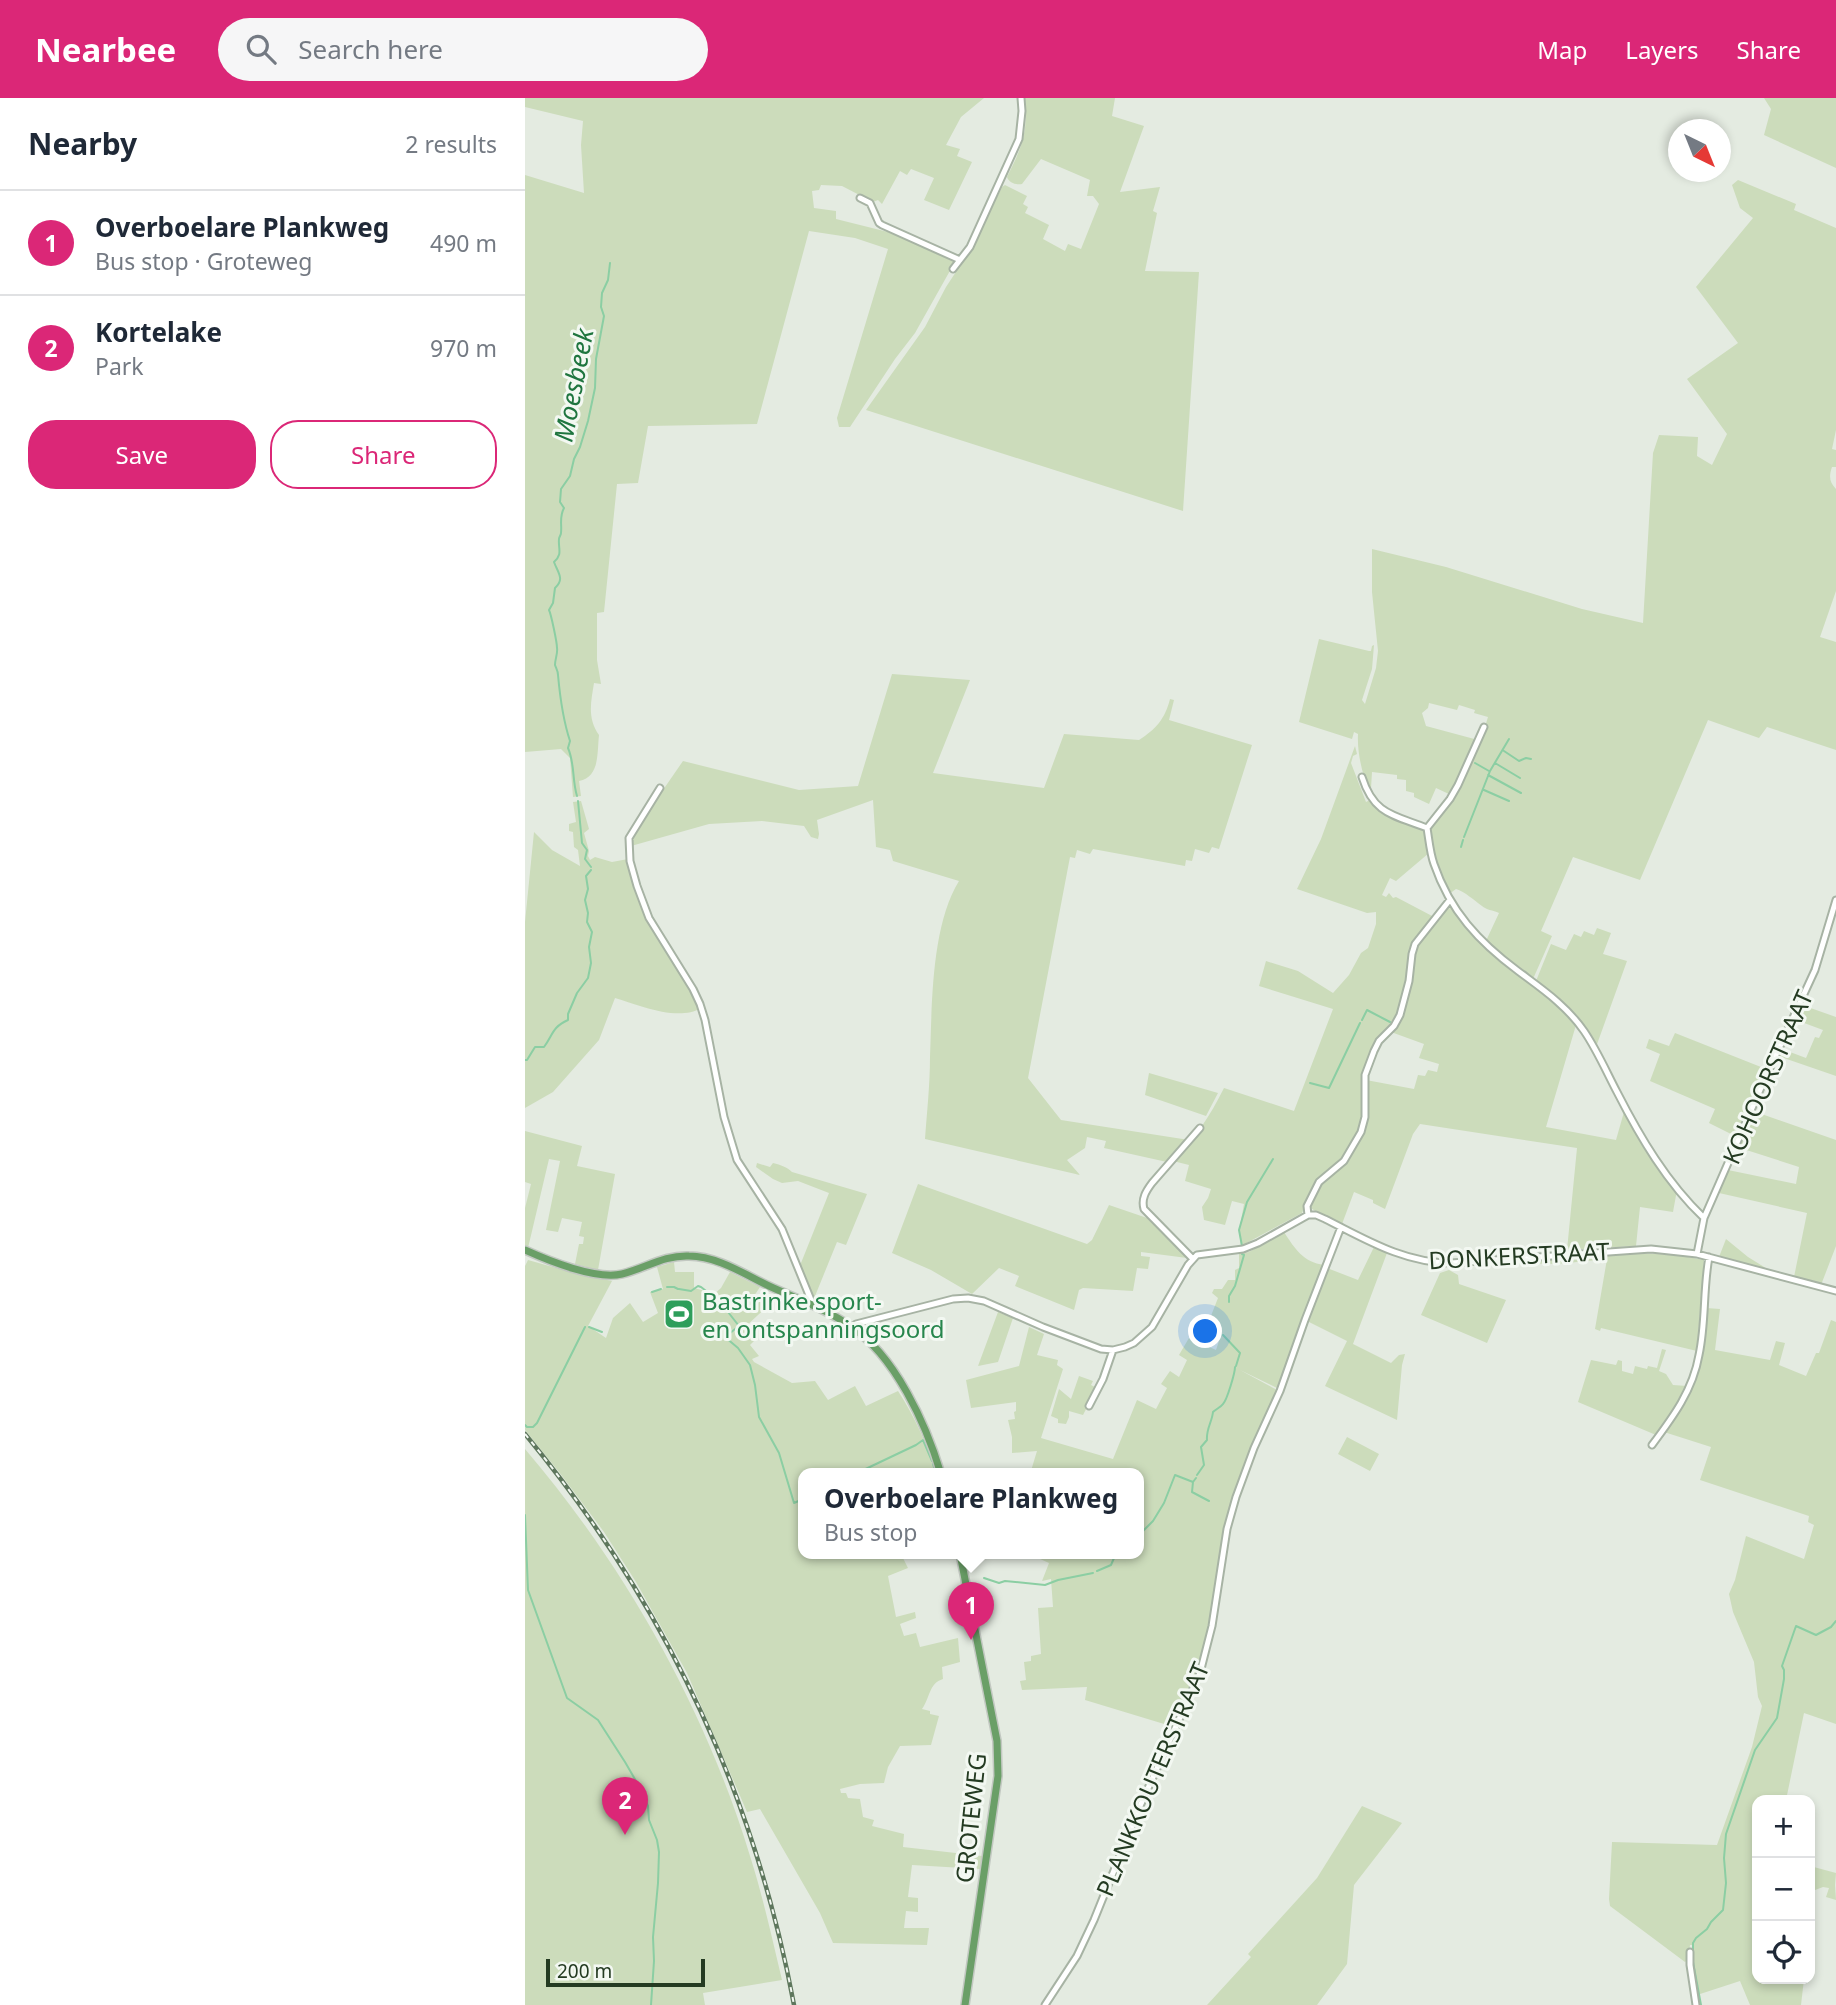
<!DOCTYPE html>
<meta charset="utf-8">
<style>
:root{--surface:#fff;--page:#f6f6f7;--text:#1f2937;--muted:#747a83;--line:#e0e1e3;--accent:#db2777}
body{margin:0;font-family:"Noto Sans",sans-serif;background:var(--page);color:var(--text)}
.controls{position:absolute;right:21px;bottom:21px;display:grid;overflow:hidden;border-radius:14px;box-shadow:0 4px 10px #0003}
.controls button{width:63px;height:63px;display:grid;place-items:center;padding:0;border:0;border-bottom:2px solid var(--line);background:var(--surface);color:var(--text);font:35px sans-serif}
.compass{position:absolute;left:1143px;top:21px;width:63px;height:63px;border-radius:50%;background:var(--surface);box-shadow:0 4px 10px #0003;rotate:137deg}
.scale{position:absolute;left:21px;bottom:18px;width:159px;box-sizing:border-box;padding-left:7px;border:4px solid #243b22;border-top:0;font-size:19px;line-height:24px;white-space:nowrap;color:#243b22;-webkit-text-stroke:5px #f3f8f2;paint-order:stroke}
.you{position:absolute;left:681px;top:1234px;width:24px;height:24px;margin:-18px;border:5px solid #fff;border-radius:50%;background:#1a73e8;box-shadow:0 0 0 10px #1a73e833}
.badge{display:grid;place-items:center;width:46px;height:46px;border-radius:50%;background:var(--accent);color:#fff;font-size:23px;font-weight:700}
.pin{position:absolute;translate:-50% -58px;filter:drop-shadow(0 2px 4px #0008)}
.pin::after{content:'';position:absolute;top:37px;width:24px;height:21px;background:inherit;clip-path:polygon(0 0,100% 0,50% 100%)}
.popup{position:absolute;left:273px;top:1370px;width:346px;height:91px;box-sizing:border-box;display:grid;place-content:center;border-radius:14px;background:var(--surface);filter:drop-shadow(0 2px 5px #0005);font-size:23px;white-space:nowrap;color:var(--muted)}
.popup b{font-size:26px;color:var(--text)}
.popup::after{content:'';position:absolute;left:50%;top:100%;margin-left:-14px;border:14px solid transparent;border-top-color:var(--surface)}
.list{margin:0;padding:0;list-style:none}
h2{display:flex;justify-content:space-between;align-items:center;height:91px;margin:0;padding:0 28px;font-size:30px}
h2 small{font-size:23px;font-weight:400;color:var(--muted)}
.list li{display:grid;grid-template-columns:46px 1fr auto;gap:21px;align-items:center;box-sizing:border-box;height:105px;padding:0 28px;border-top:2px solid var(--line)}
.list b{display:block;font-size:26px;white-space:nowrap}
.list p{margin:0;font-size:23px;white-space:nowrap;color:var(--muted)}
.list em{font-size:23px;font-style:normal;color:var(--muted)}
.actions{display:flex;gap:14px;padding:21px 28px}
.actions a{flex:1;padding:16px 0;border:2px solid var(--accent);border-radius:28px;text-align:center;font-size:24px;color:var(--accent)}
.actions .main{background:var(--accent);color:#fff}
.icon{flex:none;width:38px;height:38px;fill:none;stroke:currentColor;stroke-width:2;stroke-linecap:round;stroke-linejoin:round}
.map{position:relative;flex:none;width:1311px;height:1907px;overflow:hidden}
header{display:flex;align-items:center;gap:42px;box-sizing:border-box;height:98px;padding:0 35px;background:var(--accent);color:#fff}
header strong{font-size:33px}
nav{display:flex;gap:38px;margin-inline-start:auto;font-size:24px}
.search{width:490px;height:63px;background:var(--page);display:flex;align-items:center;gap:18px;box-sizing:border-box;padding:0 24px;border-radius:38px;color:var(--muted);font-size:26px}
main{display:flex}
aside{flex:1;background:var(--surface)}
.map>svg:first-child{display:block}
.green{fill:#ccdcbb}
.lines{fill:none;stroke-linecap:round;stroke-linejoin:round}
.stream{stroke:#8bcea3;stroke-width:2}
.minor-casing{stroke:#a7b3a4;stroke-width:9}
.major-casing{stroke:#c2c8c1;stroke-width:10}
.minor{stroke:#fff;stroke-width:5}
.major{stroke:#6a9f67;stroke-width:7}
.rail-casing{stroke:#5e775d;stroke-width:4.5}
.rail{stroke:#f3f8f2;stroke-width:2;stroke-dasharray:5;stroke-linecap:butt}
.labels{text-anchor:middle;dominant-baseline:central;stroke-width:6;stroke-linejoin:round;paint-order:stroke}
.street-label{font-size:24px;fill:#243b22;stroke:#f3f8f2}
.leisure-label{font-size:24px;fill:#27864d;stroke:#f3f8f2;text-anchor:start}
.water-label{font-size:26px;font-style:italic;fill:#1f753f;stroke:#f3f8f2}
</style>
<header>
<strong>Nearbee</strong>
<div class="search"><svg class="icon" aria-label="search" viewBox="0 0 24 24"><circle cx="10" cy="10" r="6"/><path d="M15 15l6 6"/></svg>Search here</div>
<nav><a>Map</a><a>Layers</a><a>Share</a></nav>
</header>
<main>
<aside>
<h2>Nearby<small>2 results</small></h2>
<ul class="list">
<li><span class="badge">1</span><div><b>Overboelare Plankweg</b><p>Bus stop · Groteweg</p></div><em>490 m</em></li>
<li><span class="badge">2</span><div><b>Kortelake</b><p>Park</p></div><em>970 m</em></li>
</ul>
<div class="actions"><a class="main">Save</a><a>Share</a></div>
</aside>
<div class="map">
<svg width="1311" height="1907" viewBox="0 0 1311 1907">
<rect width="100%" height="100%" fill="#e4ebe1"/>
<path class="green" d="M0 0H459L436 19 421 47 435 51 432 58 447 64 424 112 399 102 409 80 386 71 382 77 375 73 357 106 353 102 348 104 317 88 296 87 294 92 287 93 289 110 311 113V121L371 136 431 162 390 235 370 261 325 329H314L312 320 363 151 330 140 284 133 232 326 123 328 113 385 92 386 79 514 72 515V562L76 586 69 585C66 604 62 620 74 637 72 655 75 679 54 683L56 698 48 699 45 660 36 651 0 654V77L59 95 56 47 58 23 0 9Z
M500 0H590L587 18 619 28 595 94 635 89 628 113 632 115 620 173 674 174 658 413 341 312 400 229 421 189 450 145 477 89 480 87 502 98 498 106 503 109 500 115 524 127 518 141 540 153 543 146 556 151 574 106 568 98H562L565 82 516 61 497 86C491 87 484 85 482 79 497 49 503 35 500 0Z
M1239 0H1311V70L1239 37 1246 11Z
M1213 82 1271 106 1269 112 1311 130V332L1307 351 1311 352V369H1307C1304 378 1304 384 1311 391V493L1295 539 1311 544V652L1242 629 1234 640 1183 622 1115 782 1048 759 1016 833 1027 838 1008 881 960 845 974 815C968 812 961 812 957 808 949 802 940 794 931 791L924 796 910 767 904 733C908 722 917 715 924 706 942 681 954 649 963 619L949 615 950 612 934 607 932 612 904 605 903 610 897 615 901 628 953 642 926 697 911 690 904 706 889 699V695L881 693V682L872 681V677L847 674 846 690 843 692C837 673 832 655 833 636L829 634 827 641 774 624 794 541 844 553H846L847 548 849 547 847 571 837 602 840 606 851 570 853 553 847 494V451L921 469 1057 511 1118 525 1128 355 1134 337 1173 339 1172 358 1187 367 1202 336 1162 281 1213 245 1171 189 1228 120 1215 110 1207 87Z
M367 576 445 582 408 675 519 690 539 636 614 642C631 631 640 621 645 601L649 602 644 622 727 647 694 751 687 749 684 755 670 751 667 763 661 762 660 768 568 751 565 756 552 752 550 760 545 759 503 980 536 1022 664 1042 642 1064 579 1050 581 1043 562 1039 560 1050 542 1062 555 1077 400 1041C402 1014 405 986 405 959 407 908 406 828 434 783L368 763 365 752 351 749 348 702 292 722 294 736 293 741 286 739 279 728 237 723 184 726 106 748 111 731 158 663 274 692 333 688Z
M830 648 832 656 828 658 826 665 841 704 845 702 859 716 897 731 901 736 904 755 871 783 865 780 857 797 861 799 864 795 868 800 871 799 909 819 890 841 886 850 881 890 870 924 853 940 844 960 837 989V1001L842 1012 841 982 889 991 893 977 900 978 903 972 912 974 914 966 894 960 899 946 866 934C890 912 881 877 891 850 896 836 912 822 921 811L926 810 956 846 1022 897 1051 927 1021 1029 1091 1042 1099 1014 1123 1054 1152 1092 1148 1114 1115 1109 1111 1148 1042 1152 1052 1050 895 1026 888 1036 860 1111 848 1105V1102L829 1094 817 1126 790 1113 786 1110C787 1089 802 1081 816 1069 822 1064 827 1056 831 1050L828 1047 818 1061 796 1079 788 1089 777 1115 716 1148 714 1133 719 1106 707 1103 700 1127 679 1122 677 1109 683 1100 686 1091 660 1083 664 1067 648 1063C670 1041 685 1018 699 990L769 1013 808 911 734 888 741 863 773 873 808 895 824 877 836 855 843 850 851 826V814L842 815 772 791 796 741Z
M56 703 64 731 59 735 64 753 63 758 65 762 70 759 87 764 103 761 120 816 163 885 176 910C153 924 113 907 90 900L74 942 28 994 0 1010V824L9 734 27 752 55 768 53 752 49 749 48 734 44 733V726L51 724 48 704Z
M1072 830 1086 835 1078 856 1102 863 1071 949 1046 912 1011 883 1026 846 1041 852 1049 836 1056 839 1059 833 1069 837Z
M1277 907 1311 919V978L1253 958 1257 951 1281 960 1290 939 1294 940 1298 932 1271 922Z
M1150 935 1241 971 1212 1039 1184 1025 1190 1011 1125 983 1135 956 1121 950 1124 941 1144 948Z
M624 975 693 995 681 1018 620 997Z
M1228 1013 1311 1042V1148L1296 1187 1269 1179 1282 1115 1194 1095 1203 1072 1271 1086 1274 1069 1212 1049Z
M0 1033 57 1048 52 1068 90 1076 73 1172 50 1166 54 1146H58L59 1139 54 1138 57 1124 37 1120 33 1134 21 1132 35 1063 24 1061 3 1150 0 1148V1110L6 1086 0 1084Z
M232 1065 245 1069 248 1065C256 1067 262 1069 267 1074L342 1096 321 1147 312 1144 288 1203 274 1170 304 1095 273 1083 257 1085 248 1081 231 1069Z
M393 1086 562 1146 567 1142 584 1107 625 1121 662 1160 616 1154V1158L625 1159 623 1171 612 1170 608 1193 558 1190 554 1192 549 1212 490 1188 494 1178 474 1170 447 1196 406 1172 367 1155Z
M759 1134C770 1151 778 1164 799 1167L754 1291 715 1272 754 1293 701 1428 685 1527 673 1574 649 1629 560 1602 562 1589 497 1592 495 1583 501 1582 499 1564 506 1563V1558L516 1556 513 1510 528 1509 526 1481 517 1483 524 1465 504 1456H614V1376H505L512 1353 487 1355V1339L483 1322 490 1321 489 1314 491 1313V1304L446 1310 441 1282 494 1268 504 1229 519 1236 512 1257 533 1262 532 1267 538 1271 516 1340 588 1361 612 1302 631 1311 642 1290 636 1286 645 1273 654 1279 662 1262 654 1257 664 1240 691 1252 696 1237 667 1226 671 1224 682 1228 693 1200 687 1195 689 1191H697L703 1182H710V1172L714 1170V1156L724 1154Z
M1201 1141 1223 1159 1244 1172 1194 1159Z
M849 1149 862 1155 828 1246 866 1265 874 1257 880 1256 877 1267 872 1322 800 1288 822 1243 782 1223 802 1170 833 1182Z
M1115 1155 1152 1157 1179 1162 1172 1253 1076 1230 1075 1233 1070 1231 1082 1161 1032 1166 983 1165Z
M3 1162 49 1175 87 1183 63 1228 81 1240 88 1220 105 1205 118 1224 133 1215 125 1194 138 1191 132 1169 149 1164 150 1174H169V1190L180 1193 191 1202 192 1201 188 1197 196 1190 205 1174 235 1189 229 1198 246 1205 220 1229 229 1243 225 1247 234 1258 227 1261 229 1264 267 1285 290 1283 303 1302 330 1288 341 1308 373 1293C390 1319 402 1346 411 1376H278V1456H383L378 1460 383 1470 363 1478 371 1519 390 1514 391 1520 375 1526 379 1538 391 1535 395 1549 433 1540 435 1564 417 1569 418 1581C404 1585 405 1600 397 1611L405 1613V1616L414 1618 406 1647 375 1648 363 1669 359 1685 335 1686 315 1691 316 1695H321L323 1700 335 1701 338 1719 349 1722 347 1728 379 1736 378 1749 457 1758 455 1771 387 1767 383 1799 393 1800V1814L381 1813 379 1830H404L402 1847 308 1845 295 1815 235 1711 222 1714 162 1575 111 1484 79 1434 34 1374 0 1332V1168Z
M924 1172 933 1177 934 1186 981 1202 962 1245 896 1217 915 1175Z
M1181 1210 1195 1211 1190 1252 1245 1262 1251 1243 1260 1245 1254 1267 1281 1278 1291 1255H1294L1306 1222 1311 1224V1626L1279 1615 1261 1702H1232V1881H1279L1276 1907H1225L1215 1883 1172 1897C1169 1881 1162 1862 1169 1847H1165L1163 1861 1160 1864 1085 1808 1084 1801 1087 1744 1192 1747 1227 1649 1237 1608 1233 1599 1229 1564 1208 1514 1204 1496 1210 1482 1221 1438 1279 1461 1289 1427 1283 1424 1284 1418 1175 1382 1186 1349 1139 1334C1172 1291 1177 1264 1181 1210Z
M473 1214 488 1220 473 1264 453 1268Z
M1137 1251 1141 1252 1134 1273 1141 1276 1148 1287 1162 1288 1151 1311 1131 1337 1053 1304 1066 1262 1091 1267 1093 1262 1097 1263V1273L1108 1276 1110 1268 1122 1271 1123 1268 1132 1270Z
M554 1278 568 1283 566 1287 572 1290 558 1317 544 1313V1319L541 1326 533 1325V1321L526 1318 534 1291 546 1301Z
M822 1339 854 1356 845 1373 813 1356Z
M0 1351C100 1468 180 1610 225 1758 238 1799 247 1840 257 1882L178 1895 180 1907H0Z
M837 1708 877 1725 829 1787 822 1866 792 1907H682L726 1859 723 1856 792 1780Z
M1285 1768 1311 1775 1310 1787 1311 1802 1301 1799 1304 1790 1298 1789 1285 1794Z"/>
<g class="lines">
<path class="stream" d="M979 653 994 663 1001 660 1006 661
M950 665 964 673
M970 665 995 680
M963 677 996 695
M959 692 984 703
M52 698C47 682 50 666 43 650L45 643C38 622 35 599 33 577 33 573 31 570 30 567 30 561 33 555 32 550 32 544 26 516 24 512L28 505 30 490C40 481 33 475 29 464 38 456 33 451 34 441 34 439 36 437 36 435 37 426 34 419 39 410L35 404 36 391 45 378 49 361 55 349 63 323 70 290 71 261 79 218 76 209 77 195 83 182 85 165
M53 703 57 745 62 752 60 761 66 769
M939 739 965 673 984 641
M936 749 938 742
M837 922 842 912 865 924
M0 962H2L10 949H19C28 937 27 929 43 922V916L52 895 63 880 66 865 64 849 67 834 62 824 63 815 60 802 63 791 61 778 66 772
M785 985 804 990 835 925
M717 1148 714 1132 722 1104 748 1061
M142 1189H149L153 1191
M154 1191 166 1193 173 1188 176 1189 194 1203 202 1212
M127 1194 136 1191
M704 1204V1198L710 1188 719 1157 717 1156
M203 1214 214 1228 200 1239 213 1250 225 1267 230 1287 234 1319 254 1355 269 1405 278 1401
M64 1229 77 1234
M698 1237 715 1255 711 1268
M0 1327 2 1329H8L12 1325 60 1229
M408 1366 411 1376
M330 1376 391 1347 398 1342 407 1363
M672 1377 679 1367 676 1349 682 1342C681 1331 687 1324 688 1314 691 1311 696 1309 698 1306 702 1302 710 1275 710 1269
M668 1384 667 1394 684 1403
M0 1417 3 1492 42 1600 73 1622 100 1664 118 1695 123 1708 124 1722 132 1742 134 1754 133 1785 128 1839 129 1863 126 1907
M614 1437 628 1423 639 1405 650 1377 668 1384 671 1380
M572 1473 586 1467 589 1460 594 1456
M459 1480 474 1485 480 1483 520 1487 533 1482 568 1475
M1176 1907 1168 1864V1845L1171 1840 1182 1831 1186 1824 1198 1812 1201 1785 1199 1760 1201 1736 1230 1652 1252 1620 1259 1581V1572L1257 1568 1271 1528 1291 1537 1306 1529 1311 1523"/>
<g class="minor-casing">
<path id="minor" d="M335 100 345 105 354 125 357 127 435 162
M428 171 445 149 494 41 497 13 496 0
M959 629 933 687 925 701 902 730C904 742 905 755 909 766 925 813 954 844 993 873 1017 891 1041 907 1059 933 1072 952 1081 973 1092 994 1115 1039 1142 1085 1179 1120
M837 679C849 717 869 717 902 730
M135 690 104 740 105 763 112 788 124 820 168 891 175 906 180 922 199 1019 212 1062 257 1131 286 1202 284 1207
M783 1117 782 1108 794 1084 819 1063 836 1034 840 1019V977L849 953 854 943 869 928 875 917 884 883 887 856 890 846 924 803
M1172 1156 1179 1120 1238 985 1290 872 1311 802
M667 1160 619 1111C616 1101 621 1093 627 1085L675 1030
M328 1229 331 1226 428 1201 443 1200 459 1203 518 1229 576 1251 588 1252 600 1249 609 1245 627 1229 663 1167 672 1157 718 1151 733 1145 783 1117H791L800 1121C840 1141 879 1165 926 1165L1126 1151 1172 1156 1311 1193
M564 1308 578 1281 588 1252
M1127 1347C1148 1319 1168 1292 1174 1257 1181 1225 1178 1191 1184 1159
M1165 1854V1867L1171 1907
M520 1907 552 1858 569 1822 615 1708 675 1575 687 1528 702 1431 711 1399 729 1350 755 1293 780 1222 816 1129"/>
</g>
<g class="major-casing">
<path id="major" d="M0 1152C24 1163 71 1182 97 1176 121 1170 139 1157 164 1158 192 1158 219 1176 244 1188 270 1200 301 1211 325 1228 370 1257 401 1326 416 1376
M435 1456 472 1643 473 1678 440 1907"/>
</g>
<use href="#minor" class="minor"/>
<use href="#major" class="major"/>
<g class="rail-casing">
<path id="rail" d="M0 1336C139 1504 229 1693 269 1907"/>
</g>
<use href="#rail" class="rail"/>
</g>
<defs>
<g id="stadium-square" transform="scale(1.575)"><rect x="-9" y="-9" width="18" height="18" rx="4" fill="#2e9e5b" stroke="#f3f8f2"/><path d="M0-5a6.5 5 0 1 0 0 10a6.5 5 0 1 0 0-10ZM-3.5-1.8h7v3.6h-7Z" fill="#fff"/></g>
</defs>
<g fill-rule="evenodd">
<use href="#stadium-square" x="154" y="1216"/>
</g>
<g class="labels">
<g class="street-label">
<text transform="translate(1242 979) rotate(-66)">KOHOORSTRAAT</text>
<text transform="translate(994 1157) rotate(-3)">DONKERSTRAAT</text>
<text transform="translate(627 1681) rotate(-67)">PLANKKOUTERSTRAAT</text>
<text transform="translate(445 1720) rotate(-84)">GROTEWEG</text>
</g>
<g class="leisure-label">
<text x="177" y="1202">Bastrinke sport-<tspan x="177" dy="28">en ontspanningsoord</tspan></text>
</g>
<g class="water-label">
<text transform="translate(48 287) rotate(-79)">Moesbeek</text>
</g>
</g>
</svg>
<div class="controls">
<button>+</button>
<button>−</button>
<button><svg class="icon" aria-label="locate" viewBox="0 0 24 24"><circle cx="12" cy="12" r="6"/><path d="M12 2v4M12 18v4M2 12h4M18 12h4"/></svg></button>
</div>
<svg class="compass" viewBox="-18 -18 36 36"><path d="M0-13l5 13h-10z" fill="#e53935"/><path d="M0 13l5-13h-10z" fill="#747a83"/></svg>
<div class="scale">200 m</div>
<div class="you"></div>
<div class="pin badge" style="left:446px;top:1542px">1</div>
<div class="popup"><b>Overboelare Plankweg</b>Bus stop</div>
<div class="pin badge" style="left:100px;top:1737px">2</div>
</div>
</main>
